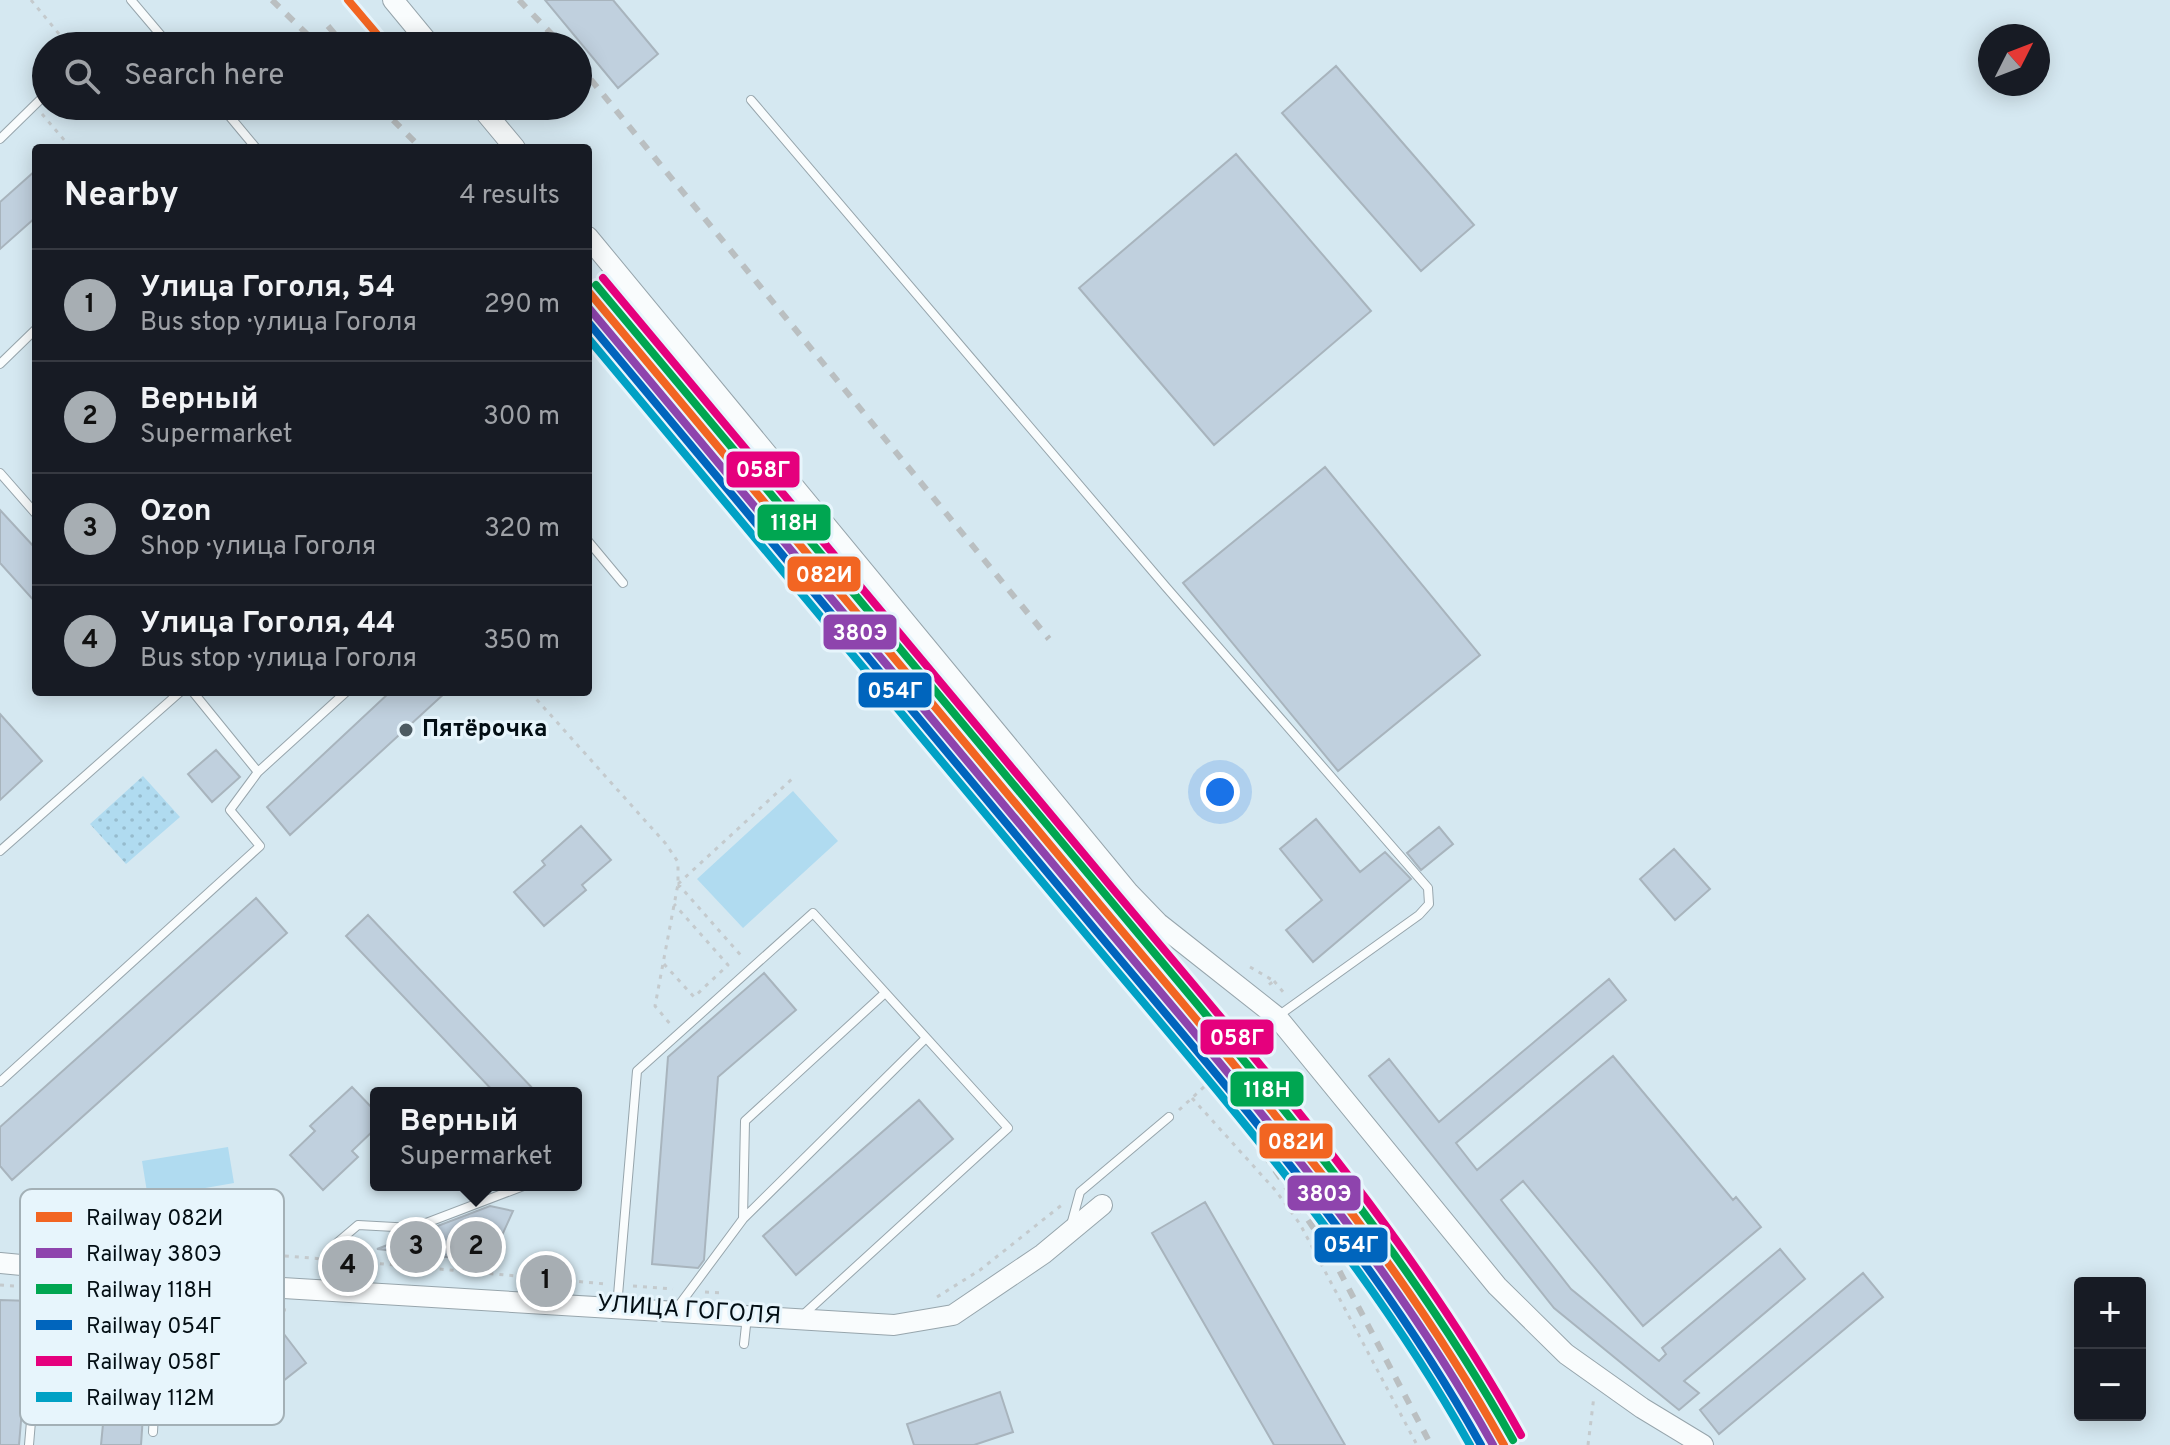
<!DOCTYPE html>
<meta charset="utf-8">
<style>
:root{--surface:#171b24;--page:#20242c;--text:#f1f3f6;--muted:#9ea1a6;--line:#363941;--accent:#a7aeb3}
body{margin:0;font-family:Overpass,sans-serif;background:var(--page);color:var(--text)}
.controls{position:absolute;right:24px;bottom:24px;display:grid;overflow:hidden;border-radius:8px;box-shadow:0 4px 20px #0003}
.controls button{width:72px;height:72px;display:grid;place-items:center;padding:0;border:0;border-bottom:2px solid var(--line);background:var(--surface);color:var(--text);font:40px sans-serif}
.compass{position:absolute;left:1978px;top:24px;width:72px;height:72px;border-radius:50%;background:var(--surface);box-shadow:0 4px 20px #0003;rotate:48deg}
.you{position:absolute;left:1220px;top:792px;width:28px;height:28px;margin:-20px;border:6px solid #fff;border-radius:50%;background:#1a73e8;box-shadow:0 0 0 12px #1a73e833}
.badge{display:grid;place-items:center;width:52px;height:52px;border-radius:50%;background:var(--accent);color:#111;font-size:26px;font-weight:700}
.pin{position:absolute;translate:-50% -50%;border:4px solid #fff;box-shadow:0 2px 8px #0006}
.popup{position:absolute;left:370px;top:1087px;width:212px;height:104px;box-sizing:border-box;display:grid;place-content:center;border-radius:8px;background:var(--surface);filter:drop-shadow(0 2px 6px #0005);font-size:26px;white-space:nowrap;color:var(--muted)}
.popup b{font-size:30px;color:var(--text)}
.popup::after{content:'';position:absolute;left:50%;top:100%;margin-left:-16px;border:16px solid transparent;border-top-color:var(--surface)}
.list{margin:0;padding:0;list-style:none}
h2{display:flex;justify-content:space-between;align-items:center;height:104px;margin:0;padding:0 32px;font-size:34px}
h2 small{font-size:26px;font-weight:400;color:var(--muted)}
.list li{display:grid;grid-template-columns:52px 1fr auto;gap:24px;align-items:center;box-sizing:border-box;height:112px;padding:0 32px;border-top:2px solid var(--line)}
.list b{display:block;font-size:30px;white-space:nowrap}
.list p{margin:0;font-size:26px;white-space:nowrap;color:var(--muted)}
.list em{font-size:26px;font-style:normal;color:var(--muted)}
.icon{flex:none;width:44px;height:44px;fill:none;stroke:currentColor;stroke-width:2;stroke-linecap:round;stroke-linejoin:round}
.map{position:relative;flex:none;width:2170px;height:1445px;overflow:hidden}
.search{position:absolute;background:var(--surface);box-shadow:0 4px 20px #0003;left:32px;top:32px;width:560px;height:88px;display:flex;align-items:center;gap:20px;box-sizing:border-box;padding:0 28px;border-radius:44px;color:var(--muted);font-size:30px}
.panel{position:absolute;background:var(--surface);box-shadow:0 4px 20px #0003;left:32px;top:144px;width:560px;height:552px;border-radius:8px}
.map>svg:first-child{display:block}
.grass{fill:url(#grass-dots)}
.pitch{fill:#b0dbf0}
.building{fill:#c0d0de;stroke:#a8b4bd;stroke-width:2}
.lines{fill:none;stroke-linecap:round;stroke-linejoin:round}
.service-casing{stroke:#97a5ac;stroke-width:10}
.tertiary-casing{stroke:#97a5ac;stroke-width:22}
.path{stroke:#c4cacd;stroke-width:3;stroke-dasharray:4 6;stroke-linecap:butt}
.service{stroke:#f9fcfd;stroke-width:8}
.tertiary{stroke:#f9fcfd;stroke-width:20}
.rail{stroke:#babfc1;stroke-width:6;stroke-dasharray:10 10;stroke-linecap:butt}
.rail-1-casing{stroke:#e7f5fc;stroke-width:14}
.rail-2-casing{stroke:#e7f5fc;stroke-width:14}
.rail-3-casing{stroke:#e7f5fc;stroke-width:14}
.rail-4-casing{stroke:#e7f5fc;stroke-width:14}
.rail-5-casing{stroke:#e7f5fc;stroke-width:14}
.rail-6-casing{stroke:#e7f5fc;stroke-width:14}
.rail-1{stroke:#f26522;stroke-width:8}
.rail-2{stroke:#8e44ad;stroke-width:8}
.rail-3{stroke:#00a651;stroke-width:8}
.rail-4{stroke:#0065bd;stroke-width:8}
.rail-5{stroke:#e5007d;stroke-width:8}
.rail-6{stroke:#00a1c5;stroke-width:8}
.poi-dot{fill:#4c5a61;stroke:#e7f5fc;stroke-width:3}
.labels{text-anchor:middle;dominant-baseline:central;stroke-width:6;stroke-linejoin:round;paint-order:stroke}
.poi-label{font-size:24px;font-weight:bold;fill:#030e14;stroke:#e7f5fc;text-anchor:start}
.street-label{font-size:24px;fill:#030e14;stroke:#e7f5fc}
.key{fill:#e7f5fc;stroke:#a3b0b6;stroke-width:2}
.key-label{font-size:22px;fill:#030e14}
.line-badge{stroke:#e7f5fc;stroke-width:3}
.badge-label{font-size:22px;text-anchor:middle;font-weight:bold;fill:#fff}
</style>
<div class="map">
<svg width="2170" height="1445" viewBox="0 0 2170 1445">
<defs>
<pattern id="grass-dots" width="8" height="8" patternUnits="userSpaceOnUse" patternTransform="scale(2)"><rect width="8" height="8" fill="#b0dbf0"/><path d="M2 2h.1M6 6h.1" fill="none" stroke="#96bbcd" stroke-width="1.8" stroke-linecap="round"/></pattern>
</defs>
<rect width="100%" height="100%" fill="#d5e8f1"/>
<path class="grass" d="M143 776 180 817 126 864 90 824Z"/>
<path class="pitch" d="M793 791 838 841 743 928 697 879Z
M228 1147 234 1183 148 1198 142 1161Z"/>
<path class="building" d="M545 0H613L658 54 618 88Z
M1336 66 1474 225 1421 271 1282 113Z
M1236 154 1371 311 1214 445 1079 288Z
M36 170V217L0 249V202Z
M1325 467 1480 655 1338 771 1183 583Z
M0 510 36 549V603L0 563Z
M390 692H446L290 835 267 807Z
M0 714 42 761 0 800Z
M216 750 240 777 212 802 188 774Z
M1316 819 1360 872 1385 852 1411 879 1313 962 1286 930 1322 900 1280 849Z
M581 826 611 860 582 885 586 890 544 926 514 892 545 865 542 861Z
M1439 827 1453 844 1421 870 1407 853Z
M1674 849 1710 889 1675 920 1640 879Z
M256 898 287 933 12 1180 0 1166V1127Z
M368 915 537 1093H495L346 936Z
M764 973 796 1010 718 1077 704 1260 698 1268 652 1264 668 1057Z
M1609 979 1626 1000 1456 1143 1477 1170 1613 1056 1733 1200 1736 1197 1761 1227 1643 1326 1523 1181 1501 1200 1571 1289 1659 1361 1666 1354 1662 1348 1780 1249 1805 1279 1684 1381 1699 1393 1679 1410 1554 1308 1369 1076 1389 1059 1439 1122Z
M352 1087 376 1112V1128L352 1151 358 1157 323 1190 290 1155 315 1131 310 1126Z
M919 1100 953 1139 796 1275 763 1236Z
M1205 1202 1345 1445H1274L1152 1233Z
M490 1206 513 1211 490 1262 377 1249Z
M1863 1273 1883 1297 1719 1434 1700 1410Z
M0 1300 31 1301 19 1445H0Z
M114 1309 150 1311 141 1445H101Z
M271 1317 306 1363 264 1396 230 1351Z
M1000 1392 1013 1432 974 1445H914L907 1424Z"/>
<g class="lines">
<g class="service-casing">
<path id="service" d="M131 0 170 46
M751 100 1166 587 1428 888 1429 904 1419 915 1278 1016
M221 106 256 148
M0 139 46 94
M0 364 36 329
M0 473 36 514
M588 541 623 583
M193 692 258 772
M0 851 180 692
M0 1082 260 846 230 810 258 772 346 692
M743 1219 926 1038
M1071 1225 1080 1192 1169 1117
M337 1291 338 1242 358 1225 413 1228 526 1185
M617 1307 637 1071 813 913 1008 1128 803 1315
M677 1308 743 1219 745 1121 885 993
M744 1344 747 1316
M153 1432 161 1279
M29 1445 44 1268"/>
</g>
<g class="tertiary-casing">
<path id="tertiary" d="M393 0 431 46
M480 106 515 148
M588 237 1129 893 1158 923 1277 1017 1497 1286 1566 1354 1642 1408 1703 1445
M0 1263 232 1285 894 1325 953 1315 1043 1254 1102 1205"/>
</g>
<path class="path" d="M31 0 69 46
M42 114 71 148
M530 692 666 844 678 862V884L655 1006 671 1025
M678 884 793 778
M678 884 744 959
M664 964 694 997 728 965 674 904
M1250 967 1274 981 1267 986
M1274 981 1284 993
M1192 1098 1276 1191 1300 1224 1417 1445
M1179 1110 1245 1049 1250 1019
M235 1252 323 1259
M350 1261 606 1284
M0 1285 15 1286
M633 1286 673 1289
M705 1292 725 1293
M126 1296 146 1299
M937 1297 980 1270 1063 1204
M174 1302 286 1310
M1588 1445 1594 1396"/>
<use href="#service" class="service"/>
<use href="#tertiary" class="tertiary"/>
<path class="rail" d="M272 0 319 46
M519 0 563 46
M328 26 345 46
M578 64 1049 639
M379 106 421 148
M588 337 1111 962 1267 1158 1330 1253 1431 1445"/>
<g class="rail-1-casing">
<path id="rail-1" d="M348 0 387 46
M588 291C759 496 930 701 1101 906 1245 1078 1395 1248 1504 1445"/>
</g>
<g class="rail-2-casing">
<path id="rail-2" d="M588 307C757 509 926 711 1094 913 1236 1083 1385 1251 1493 1445"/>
</g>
<g class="rail-3-casing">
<path id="rail-3" d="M596 285C765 488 935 691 1105 894 1250 1068 1402 1241 1513 1440"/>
</g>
<g class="rail-4-casing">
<path id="rail-4" d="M588 322C756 524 924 725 1092 926 1230 1091 1376 1256 1481 1445"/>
</g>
<g class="rail-5-casing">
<path id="rail-5" d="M603 278C773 482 943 685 1113 889 1259 1063 1411 1236 1521 1435"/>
</g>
<g class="rail-6-casing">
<path id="rail-6" d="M588 338C755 538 923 739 1090 939 1225 1100 1367 1261 1470 1445"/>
</g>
<use href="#rail-1" class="rail-1"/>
<use href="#rail-2" class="rail-2"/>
<use href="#rail-3" class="rail-3"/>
<use href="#rail-4" class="rail-4"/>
<use href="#rail-5" class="rail-5"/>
<use href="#rail-6" class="rail-6"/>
</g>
<circle class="poi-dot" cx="406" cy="730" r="8"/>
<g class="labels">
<g class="poi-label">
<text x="422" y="730">Пятёрочка</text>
</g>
<g class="street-label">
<text transform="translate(689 1311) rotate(4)">УЛИЦА ГОГОЛЯ</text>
</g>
</g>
<rect x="20" y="1189" width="264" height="236" rx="12" class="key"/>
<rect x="36" y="1212" width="36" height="10" fill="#f26522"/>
<rect x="36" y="1248" width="36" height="10" fill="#8e44ad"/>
<rect x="36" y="1284" width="36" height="10" fill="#00a651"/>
<rect x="36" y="1320" width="36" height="10" fill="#0065bd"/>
<rect x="36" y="1356" width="36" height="10" fill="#e5007d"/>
<rect x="36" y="1392" width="36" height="10" fill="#00a1c5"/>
<g class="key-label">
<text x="86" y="1225">Railway 082И</text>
<text x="86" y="1261">Railway 380Э</text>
<text x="86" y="1297">Railway 118Н</text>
<text x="86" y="1333">Railway 054Г</text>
<text x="86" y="1369">Railway 058Г</text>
<text x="86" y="1405">Railway 112М</text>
</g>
<g class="line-badge">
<rect x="725" y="450" width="76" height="39" rx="8" fill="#e5007d"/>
<rect x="756" y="503" width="76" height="39" rx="8" fill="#00a651"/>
<rect x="786" y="555" width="76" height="38" rx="8" fill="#f26522"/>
<rect x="822" y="613" width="76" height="38" rx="8" fill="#8e44ad"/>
<rect x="857" y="671" width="76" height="38" rx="8" fill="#0065bd"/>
<rect x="1199" y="1018" width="76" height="38" rx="8" fill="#e5007d"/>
<rect x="1229" y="1070" width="76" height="38" rx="8" fill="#00a651"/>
<rect x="1258" y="1122" width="76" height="38" rx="8" fill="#f26522"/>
<rect x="1286" y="1174" width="76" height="38" rx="8" fill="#8e44ad"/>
<rect x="1313" y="1226" width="76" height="38" rx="8" fill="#0065bd"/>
</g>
<g class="badge-label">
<text x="763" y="477">058Г</text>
<text x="794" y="530">118Н</text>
<text x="824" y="582">082И</text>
<text x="860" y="640">380Э</text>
<text x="895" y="698">054Г</text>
<text x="1237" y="1045">058Г</text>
<text x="1267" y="1097">118Н</text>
<text x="1296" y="1149">082И</text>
<text x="1324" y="1201">380Э</text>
<text x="1351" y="1252">054Г</text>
</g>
</svg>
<div class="controls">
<button>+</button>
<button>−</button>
</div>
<svg class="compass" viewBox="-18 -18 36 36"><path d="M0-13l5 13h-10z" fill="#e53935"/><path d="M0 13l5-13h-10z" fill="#9ea1a6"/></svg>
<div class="you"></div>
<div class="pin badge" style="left:546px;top:1281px">1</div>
<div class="pin badge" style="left:476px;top:1247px">2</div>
<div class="popup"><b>Верный</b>Supermarket</div>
<div class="pin badge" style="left:416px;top:1247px">3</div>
<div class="pin badge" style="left:348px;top:1266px">4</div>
<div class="search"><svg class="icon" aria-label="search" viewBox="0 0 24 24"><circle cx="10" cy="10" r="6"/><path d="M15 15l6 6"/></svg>Search here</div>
<section class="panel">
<h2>Nearby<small>4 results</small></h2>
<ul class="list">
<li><span class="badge">1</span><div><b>Улица Гоголя, 54</b><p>Bus stop · улица Гоголя</p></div><em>290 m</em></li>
<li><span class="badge">2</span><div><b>Верный</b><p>Supermarket</p></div><em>300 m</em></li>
<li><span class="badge">3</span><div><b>Ozon</b><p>Shop · улица Гоголя</p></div><em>320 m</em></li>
<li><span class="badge">4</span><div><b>Улица Гоголя, 44</b><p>Bus stop · улица Гоголя</p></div><em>350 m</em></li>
</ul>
</section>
</div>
